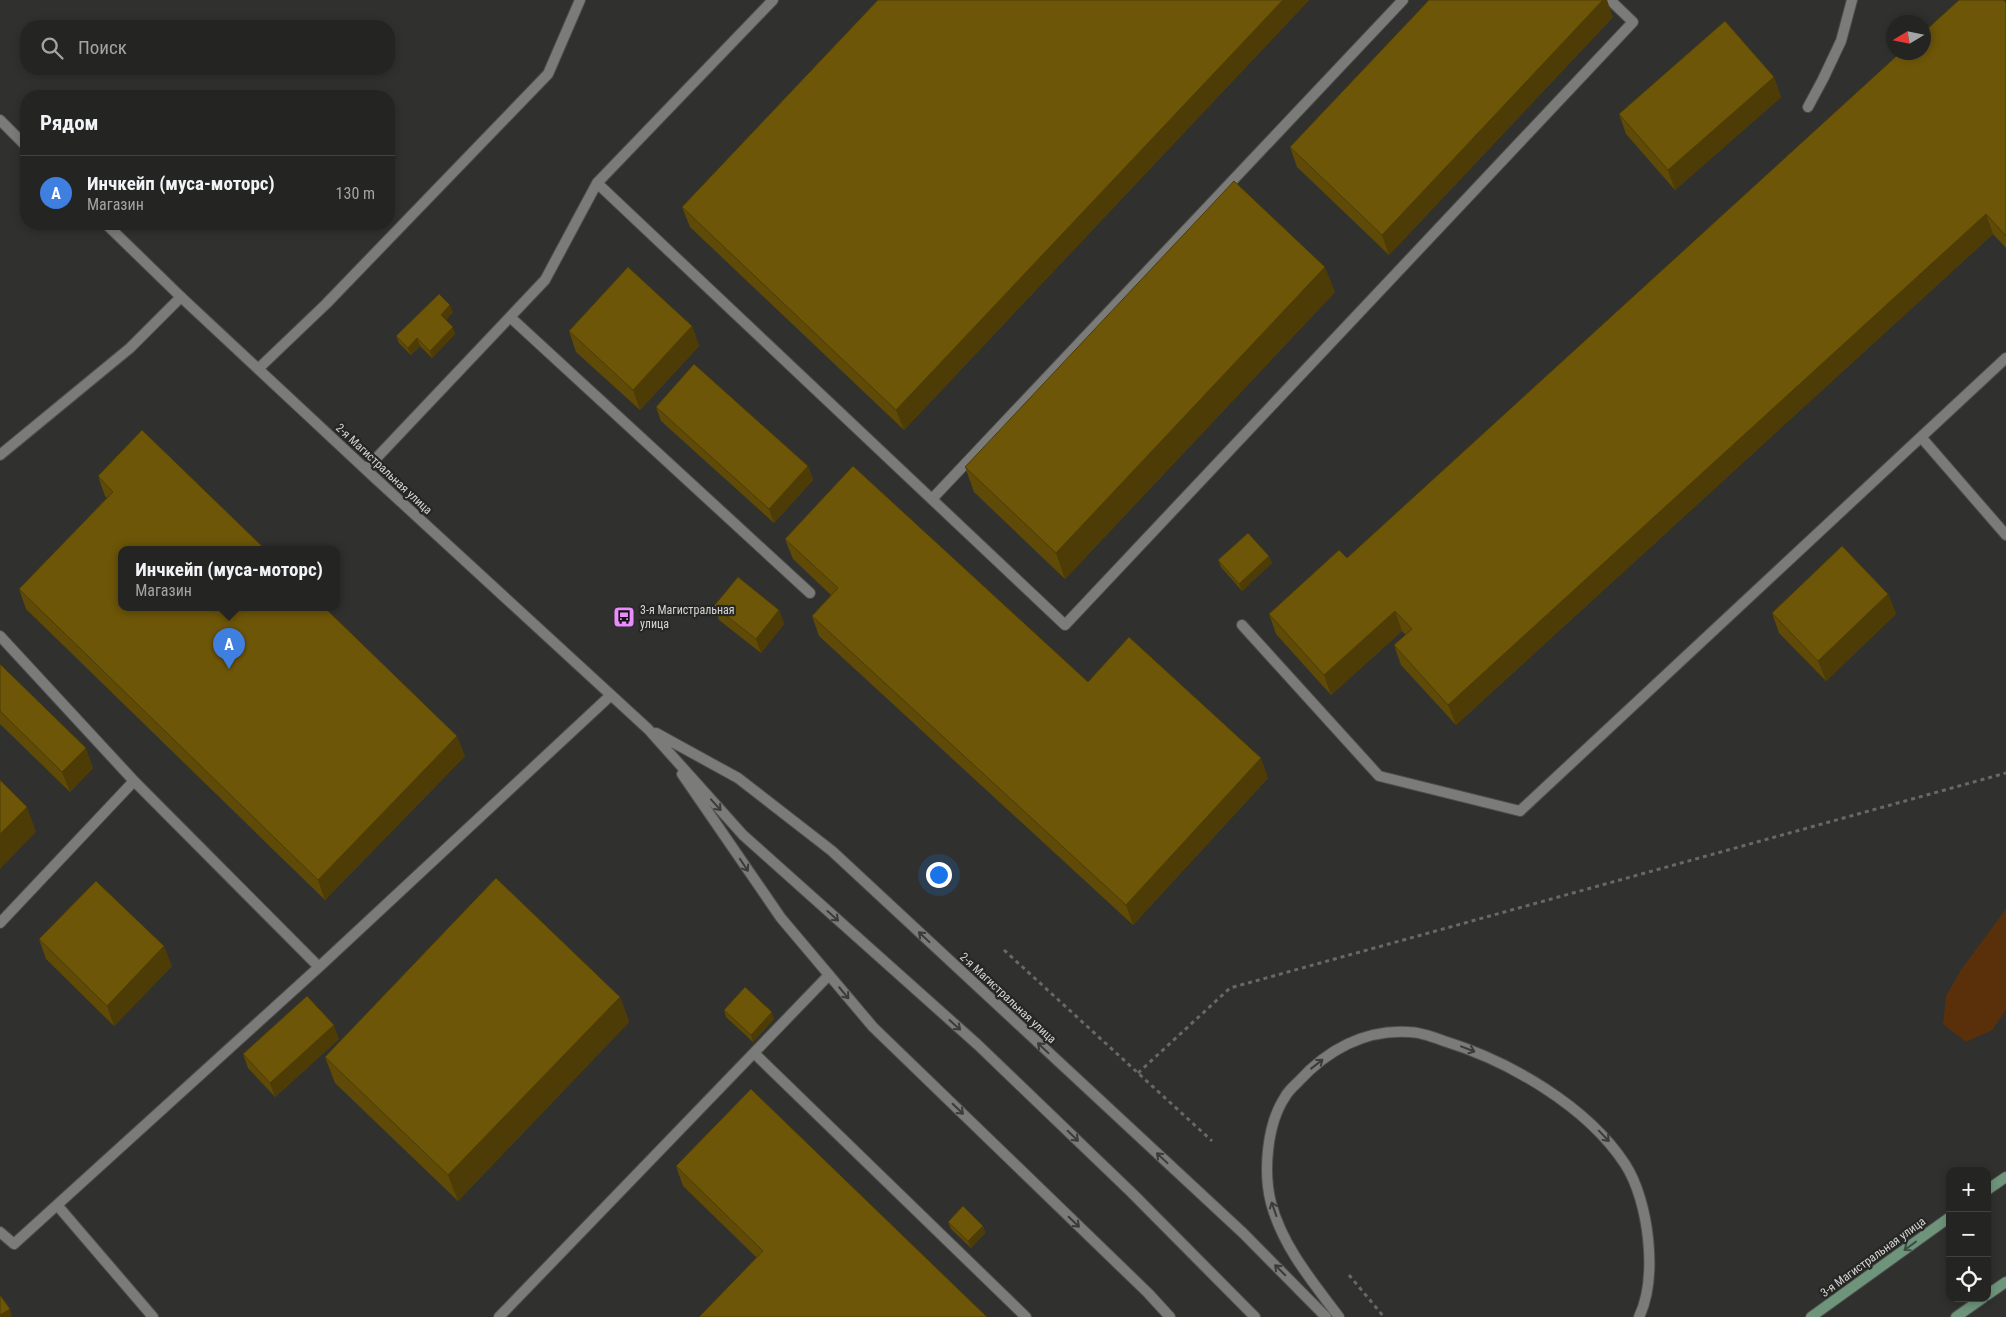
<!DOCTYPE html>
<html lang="ru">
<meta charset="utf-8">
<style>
:root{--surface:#242522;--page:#2c2d2a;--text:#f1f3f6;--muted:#a3a5a5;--line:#414240;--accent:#8bbbb9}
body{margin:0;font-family:"Roboto Condensed",sans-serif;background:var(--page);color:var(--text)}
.controls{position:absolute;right:15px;bottom:15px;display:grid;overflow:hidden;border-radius:10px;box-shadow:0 2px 8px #0003}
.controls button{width:45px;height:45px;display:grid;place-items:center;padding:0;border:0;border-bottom:1px solid var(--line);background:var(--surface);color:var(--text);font:25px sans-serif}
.compass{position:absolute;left:1886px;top:15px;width:45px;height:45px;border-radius:50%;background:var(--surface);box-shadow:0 2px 8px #0003;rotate:260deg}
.you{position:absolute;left:938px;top:874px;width:18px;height:18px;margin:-12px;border:4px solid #fff;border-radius:50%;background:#1a73e8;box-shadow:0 0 0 8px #1a73e833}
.badge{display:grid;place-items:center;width:32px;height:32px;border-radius:50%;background:var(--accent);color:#fff;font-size:16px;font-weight:700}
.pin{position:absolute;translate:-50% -41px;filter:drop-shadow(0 1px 2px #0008)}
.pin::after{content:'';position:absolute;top:26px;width:18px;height:15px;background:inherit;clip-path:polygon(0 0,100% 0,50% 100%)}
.popup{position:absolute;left:118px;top:546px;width:222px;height:65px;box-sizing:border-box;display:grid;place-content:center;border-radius:10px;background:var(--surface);filter:drop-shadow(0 1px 4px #0005);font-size:16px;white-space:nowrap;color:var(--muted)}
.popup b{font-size:19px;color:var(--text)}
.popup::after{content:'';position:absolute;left:50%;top:100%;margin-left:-10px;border:10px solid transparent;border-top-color:var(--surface)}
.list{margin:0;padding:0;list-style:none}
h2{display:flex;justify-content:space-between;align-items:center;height:65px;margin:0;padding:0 20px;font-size:21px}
h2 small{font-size:16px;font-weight:400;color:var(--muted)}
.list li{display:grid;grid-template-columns:32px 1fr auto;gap:15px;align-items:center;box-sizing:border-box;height:75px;padding:0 20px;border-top:1px solid var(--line)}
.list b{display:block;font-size:19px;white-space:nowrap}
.list p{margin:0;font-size:16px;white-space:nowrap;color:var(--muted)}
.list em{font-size:16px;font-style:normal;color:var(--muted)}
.icon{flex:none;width:28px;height:28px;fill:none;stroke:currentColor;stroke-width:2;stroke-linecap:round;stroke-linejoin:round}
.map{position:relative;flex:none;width:2006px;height:1317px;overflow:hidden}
.search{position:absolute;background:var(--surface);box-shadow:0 2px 8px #0003;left:20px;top:20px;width:375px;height:55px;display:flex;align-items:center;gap:12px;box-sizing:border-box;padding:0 18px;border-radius:20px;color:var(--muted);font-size:19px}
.panel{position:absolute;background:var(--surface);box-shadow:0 2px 8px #0003;left:20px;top:90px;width:375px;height:140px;border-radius:20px}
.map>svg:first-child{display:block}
.green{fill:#5a300a}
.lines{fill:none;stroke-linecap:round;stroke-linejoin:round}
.service-casing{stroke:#4d4e4b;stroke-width:12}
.tertiary-casing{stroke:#4d4e4b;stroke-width:12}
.secondary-casing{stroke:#4d4e4b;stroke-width:12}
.path{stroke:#686966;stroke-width:3;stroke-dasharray:4 4;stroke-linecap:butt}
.service{stroke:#7b7c79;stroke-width:10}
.tertiary{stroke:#7b7c79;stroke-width:10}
.secondary{stroke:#6e957c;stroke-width:10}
.wall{fill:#5f4a07}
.shaded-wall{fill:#4d3c06}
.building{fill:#6e5608;stroke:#4d3c06}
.oneway{stroke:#3b3c39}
.oneway2{stroke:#3f4e43}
.labels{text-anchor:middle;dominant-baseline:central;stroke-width:4.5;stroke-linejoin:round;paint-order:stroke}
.street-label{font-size:12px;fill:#d5d6d4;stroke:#262724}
.poi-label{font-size:12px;fill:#d5d6d4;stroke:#262724;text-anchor:start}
</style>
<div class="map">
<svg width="2006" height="1317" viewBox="0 0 2006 1317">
<rect width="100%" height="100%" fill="#30312e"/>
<path class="green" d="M2006 909V1010L1992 1030 1966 1042 1943 1024 1946 996 1961 970Z"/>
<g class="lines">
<g class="service-casing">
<path id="service" d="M1808 107 1823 79 1841 41 1852 0
M597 183 1065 625 1633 22 1610 0
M510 317 810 593
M259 368 326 304 548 74 580 0
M1921 437 2006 358
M0 455 130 348 181 297
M366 469 545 280 597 183 773 0
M932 499 1403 0
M1242 625 1379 776 1520 811 1921 437 2006 535
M0 636 134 781 319 967 610 696
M0 923 134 781
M754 1053 1026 1317
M57 1205 153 1317
M0 1232 14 1244 319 967
M499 1317 829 975"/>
</g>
<g class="tertiary-casing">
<path id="tertiary" d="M0 120 26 146
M106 224 181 297 375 478 648 729 743 835 978 1045 1132 1193 1255 1317
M656 733 738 778 832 851 1243 1233 1326 1317
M682 774 781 918 873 1027 1148 1293 1170 1317
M1339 1317C1312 1281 1283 1247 1271 1203 1263 1171 1267 1124 1285 1097 1288 1091 1294 1086 1298 1082 1327 1050 1365 1029 1409 1032 1420 1032 1433 1037 1444 1041 1509 1061 1587 1106 1625 1164 1649 1201 1658 1277 1639 1317"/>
</g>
<g class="secondary-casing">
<path id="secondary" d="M1987 1190 2006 1177
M1987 1295 2006 1282
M1811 1317 1950 1217
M1956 1317 1983 1298"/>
</g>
<path class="path" d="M1004 950 1212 1141
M1138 1073 1230 988 2006 773
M1349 1275 1384 1317"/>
<use href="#service" class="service"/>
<use href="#tertiary" class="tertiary"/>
<use href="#secondary" class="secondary"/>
</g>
<path class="wall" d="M878 0H1309L904 430 690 227 682 207Z
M2006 3V248L1993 234 1456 725 1401 665 1394 645 1406 635 1402 631 1331 695 1276 634 1269 614 1347 558Z
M1613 17 1389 255 1297 167 1290 147Z
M1774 77 1781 97 1675 190 1626 134 1619 114Z
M1335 292 1065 579 974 492 965 467Z
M453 312 446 320 455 334 432 358 420 346 411 355 399 343 396 336Z
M692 326 699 346 640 410 576 352 569 331Z
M656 407 808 466 813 480 774 523 661 421Z
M98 476 465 756 325 900 26 609 19 589 107 498 105 496Z
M785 539 1088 682 1268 778 1133 925 819 636 812 616 831 595 793 559Z
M1269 556 1272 563 1242 591 1221 567 1218 560Z
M1888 594 1896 614 1826 681 1779 633 1772 613Z
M714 606 779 610 784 624 761 653 719 620Z
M0 664 93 768 70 792 0 724Z
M39 939 172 966 114 1026 46 959Z
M620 997 629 1022 458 1201 335 1083 325 1057Z
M724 1010 774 1019 753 1042 726 1017Z
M339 1039 275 1097 248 1068 243 1054Z
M676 1166 987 1317 757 1258 683 1186Z
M948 1222 983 1226 985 1233 971 1248 951 1229Z"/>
<path class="shaded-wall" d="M1283 0H1309L904 430 896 410Z
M1603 0H1607L1613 17 1389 255 1382 235Z
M1774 77 1781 97 1675 190 1668 170Z
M1986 214 1993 234 1456 725 1448 705Z
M1325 267 1335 292 1065 579 1056 553Z
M450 305 453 312 444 322 441 315Z
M692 326 699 346 640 410 633 390Z
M453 327 455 334 432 358 430 351Z
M417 338 420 346 411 355 408 348Z
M808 466 813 480 774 523 769 509Z
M1269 556 1272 563 1242 591 1239 584Z
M1888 594 1896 614 1826 681 1818 661Z
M779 610 784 624 761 653 756 639Z
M1395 611 1402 631 1331 695 1324 675Z
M457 736 465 756 325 900 318 880Z
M86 748 93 768 70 792 62 772Z
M1261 758 1268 778 1133 925 1126 905Z
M27 807 36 832 0 869V834Z
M164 946 172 966 114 1026 107 1006Z
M620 997 629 1022 458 1201 448 1175Z
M772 1012 774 1019 753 1042 751 1035Z
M334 1025 339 1039 275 1097 270 1083Z
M983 1226 985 1233 971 1248 968 1241Z
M10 1309 12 1316 10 1317H0V1315Z"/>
<path class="building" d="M878 0H1283L896 410 682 207Z
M1429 0H1603L1382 235 1290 147Z
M1959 0H2004L2006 3V236L1986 214 1448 705 1394 645 1412 629 1395 611 1324 675 1269 614 1339 550 1347 558 1901 52H1924V32Z
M1725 21 1774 77 1668 170 1619 114Z
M1234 181 1325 267 1056 553 965 467Z
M628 267 692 326 633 390 569 331Z
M439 294 450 305 441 315 453 327 430 351 417 338 408 348 396 336Z
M694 364 808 466 769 509 656 407Z
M142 430 266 550H122V608H325L457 736 318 880 19 589 113 492 98 476Z
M853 466 1088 682 1129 637 1261 758 1126 905 812 616 838 588 785 539Z
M1248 533 1269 556 1239 584 1218 560Z
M1842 546 1888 594 1818 661 1772 613Z
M738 577 779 610 756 639 714 606Z
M0 664 86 748 62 772 0 711Z
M0 780 27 807 0 834Z
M496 878 620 997 448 1175 325 1057Z
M96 881 164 946 107 1006 39 939Z
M745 987 772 1012 751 1035 724 1010Z
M307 996 334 1025 270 1083 243 1054Z
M751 1089 987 1317H699L763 1251 676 1166Z
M963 1206 983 1226 968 1241 948 1222Z
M0 1295 10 1309 0 1315Z"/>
<defs><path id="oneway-shaft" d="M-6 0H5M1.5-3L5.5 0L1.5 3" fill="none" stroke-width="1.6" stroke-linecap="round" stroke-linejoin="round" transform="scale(1.25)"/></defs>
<g class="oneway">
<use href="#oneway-shaft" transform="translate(716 805) rotate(48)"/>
<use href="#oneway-shaft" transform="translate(744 865) rotate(56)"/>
<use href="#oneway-shaft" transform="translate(833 916) rotate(42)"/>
<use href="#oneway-shaft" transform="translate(924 937) rotate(-137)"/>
<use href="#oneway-shaft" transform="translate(844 993) rotate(50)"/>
<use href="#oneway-shaft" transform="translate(955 1025) rotate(42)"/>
<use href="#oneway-shaft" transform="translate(1043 1048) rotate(-137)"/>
<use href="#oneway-shaft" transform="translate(1468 1049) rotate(21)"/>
<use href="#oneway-shaft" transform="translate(1317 1064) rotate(-38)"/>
<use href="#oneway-shaft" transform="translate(958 1109) rotate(44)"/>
<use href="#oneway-shaft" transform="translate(1073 1136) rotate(44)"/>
<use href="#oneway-shaft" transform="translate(1604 1136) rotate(46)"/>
<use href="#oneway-shaft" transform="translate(1162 1158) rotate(-137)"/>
<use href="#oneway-shaft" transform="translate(1274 1209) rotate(-109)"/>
<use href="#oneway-shaft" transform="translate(1074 1222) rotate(44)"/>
<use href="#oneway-shaft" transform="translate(1280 1270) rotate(-135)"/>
</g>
<use class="oneway2" href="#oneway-shaft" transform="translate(1910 1246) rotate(144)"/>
<defs>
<g id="bus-square" transform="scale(1.125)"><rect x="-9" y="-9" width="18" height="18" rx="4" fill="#ea8dfc" stroke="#262724"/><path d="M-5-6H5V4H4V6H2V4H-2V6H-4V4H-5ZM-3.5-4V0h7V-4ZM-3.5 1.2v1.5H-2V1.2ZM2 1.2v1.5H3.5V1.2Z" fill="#111"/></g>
</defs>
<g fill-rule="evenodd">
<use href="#bus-square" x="624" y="617"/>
</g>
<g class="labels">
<g class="street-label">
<text transform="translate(384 469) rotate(43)">2-я Магистральная улица</text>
<text transform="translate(1008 998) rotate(43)">2-я Магистральная улица</text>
<text transform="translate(1873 1257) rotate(-36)">3-я Магистральная улица</text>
</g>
<g class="poi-label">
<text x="640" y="610">3-я Магистральная<tspan x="640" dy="14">улица</tspan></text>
</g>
</g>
</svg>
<div class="controls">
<button>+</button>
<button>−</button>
<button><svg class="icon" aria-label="locate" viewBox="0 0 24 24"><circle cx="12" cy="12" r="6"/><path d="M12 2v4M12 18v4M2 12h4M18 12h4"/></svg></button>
</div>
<svg class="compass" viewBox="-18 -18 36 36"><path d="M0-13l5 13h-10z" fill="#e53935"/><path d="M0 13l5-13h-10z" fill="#a3a5a5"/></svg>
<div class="you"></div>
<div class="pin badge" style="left:229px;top:669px;background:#3f7fe0">A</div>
<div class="popup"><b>Инчкейп (муса-моторс)</b>Магазин</div>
<div class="search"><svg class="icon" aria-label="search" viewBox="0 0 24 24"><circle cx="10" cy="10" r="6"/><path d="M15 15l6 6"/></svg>Поиск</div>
<section class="panel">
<h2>Рядом<small></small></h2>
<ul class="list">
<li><span class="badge" style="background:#3f7fe0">A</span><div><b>Инчкейп (муса-моторс)</b><p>Магазин</p></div><em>130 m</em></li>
</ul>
</section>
</div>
